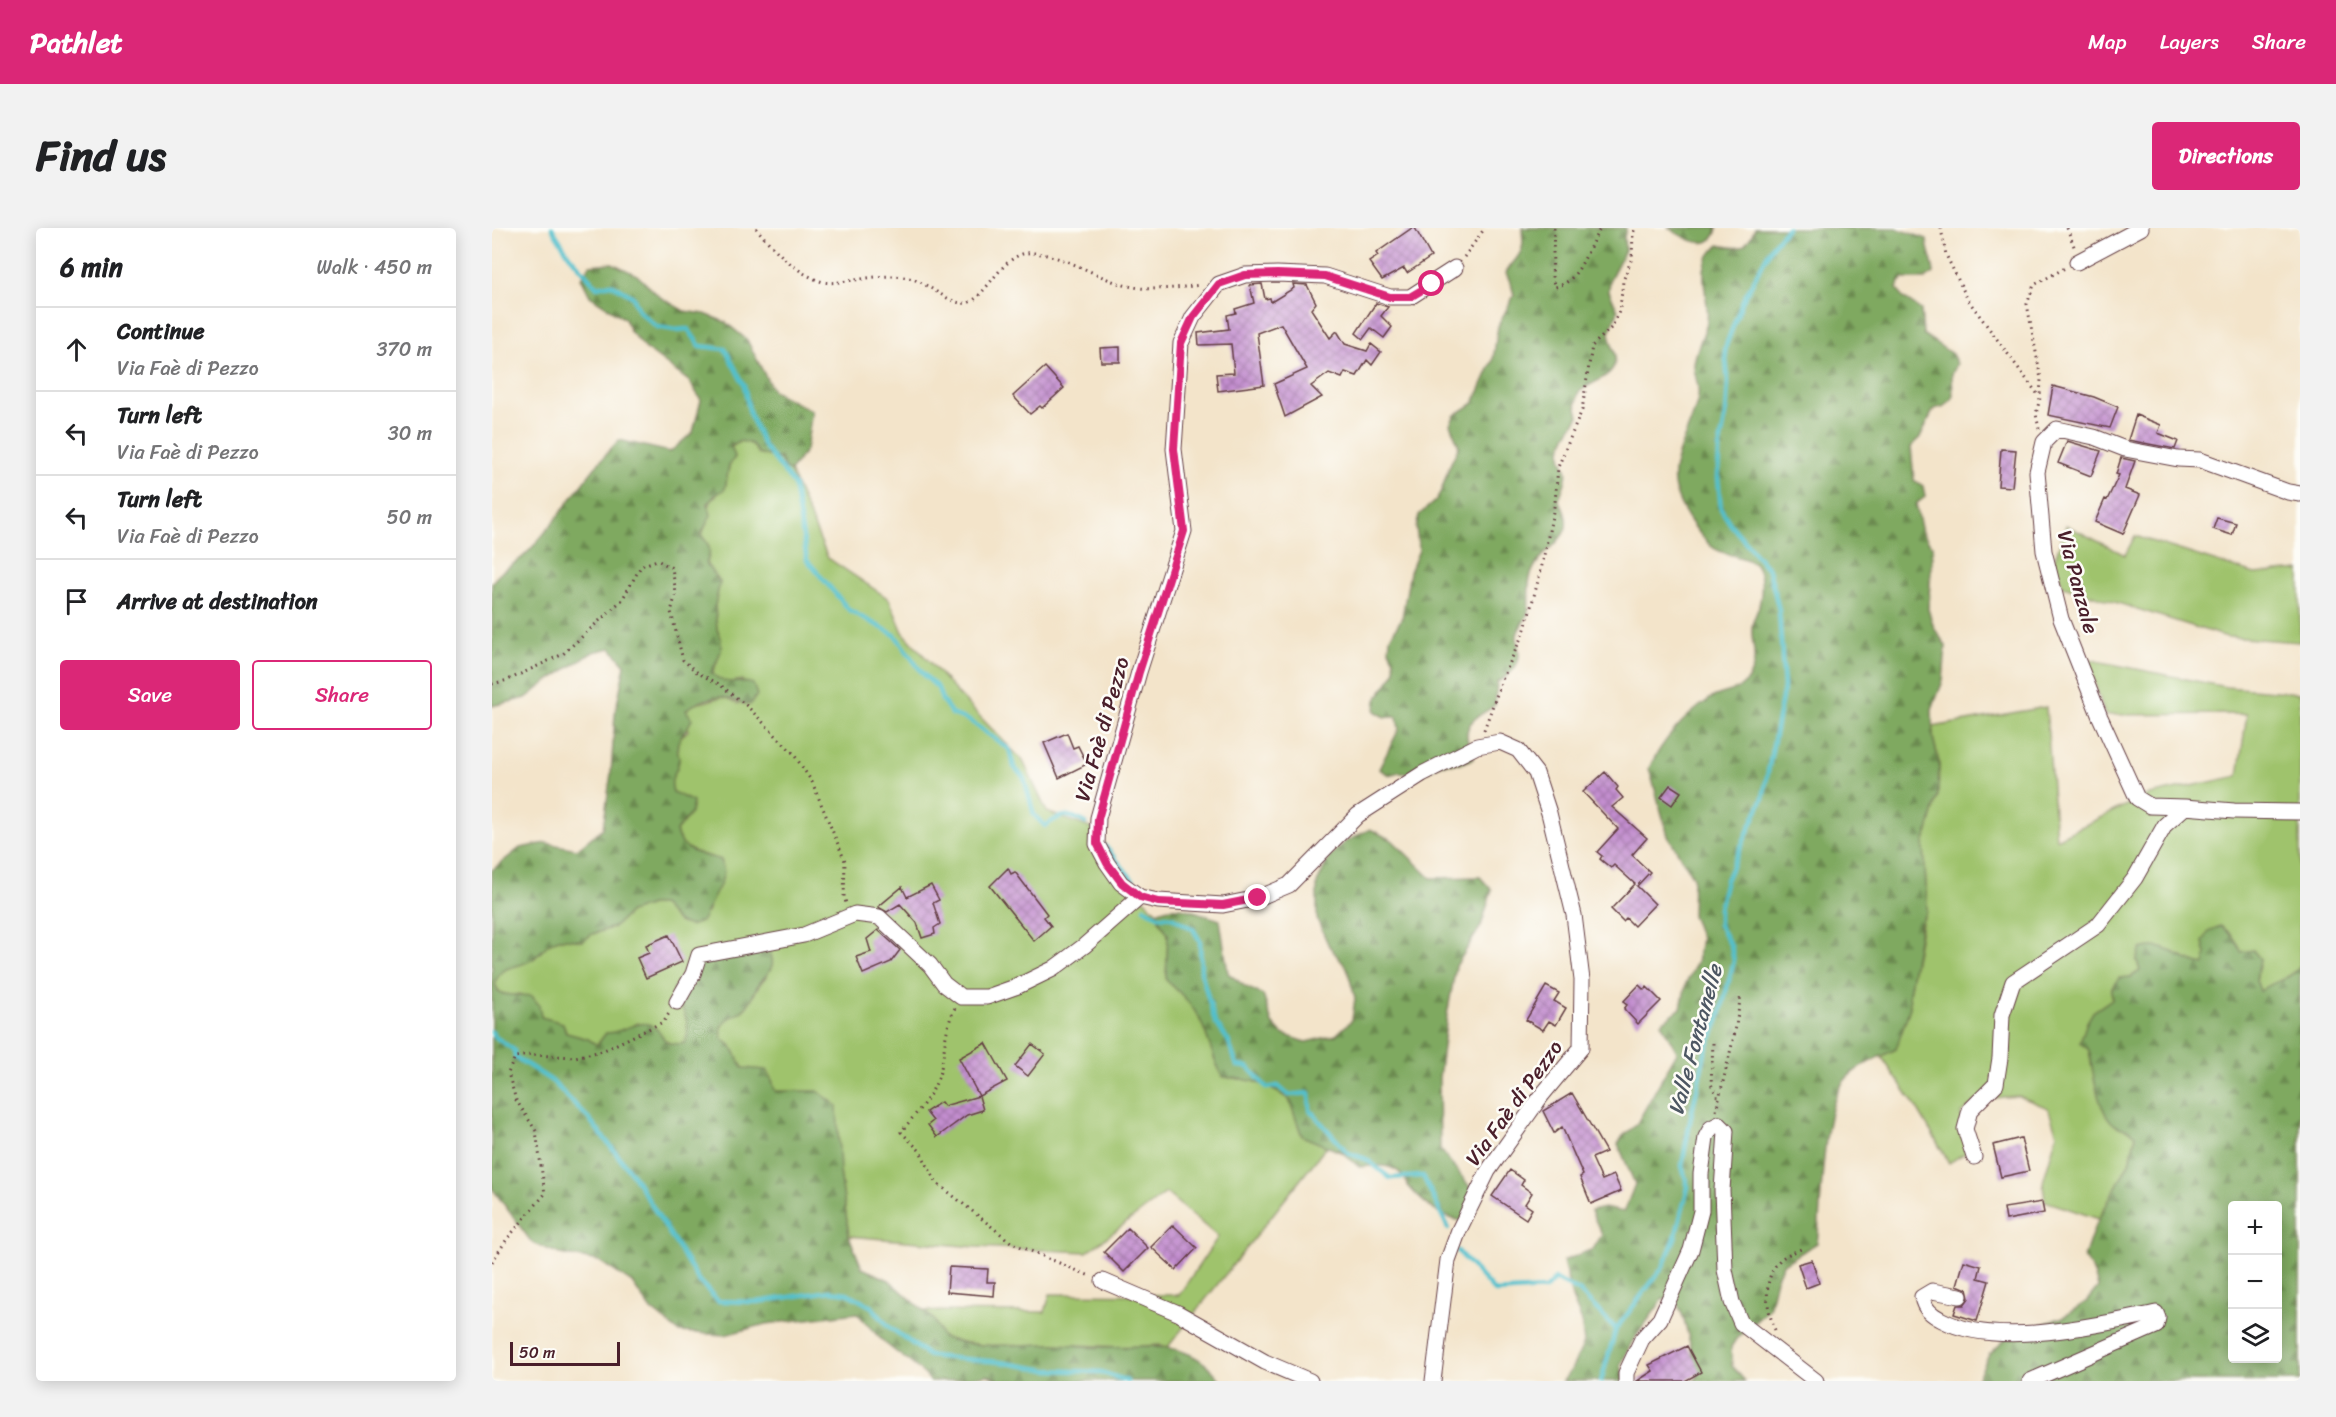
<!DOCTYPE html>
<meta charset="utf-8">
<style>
:root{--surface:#fff;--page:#f2f2f2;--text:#202124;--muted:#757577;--line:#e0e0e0;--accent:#db2777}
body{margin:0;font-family:Sriracha,sans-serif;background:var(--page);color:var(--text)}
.controls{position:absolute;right:18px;bottom:18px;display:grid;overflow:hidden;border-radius:6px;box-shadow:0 3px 15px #0003}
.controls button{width:54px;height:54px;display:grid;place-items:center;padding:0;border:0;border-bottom:2px solid var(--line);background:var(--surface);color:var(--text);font:30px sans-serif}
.scale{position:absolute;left:18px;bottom:15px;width:110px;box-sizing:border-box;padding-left:6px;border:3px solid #4a1f2b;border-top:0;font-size:16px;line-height:21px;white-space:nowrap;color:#4a1f2b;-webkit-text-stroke:4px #fdfcf7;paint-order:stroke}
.stop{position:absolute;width:18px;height:18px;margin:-14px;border:4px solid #db2777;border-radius:50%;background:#fff}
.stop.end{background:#db2777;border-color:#fff;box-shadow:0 2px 6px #0008}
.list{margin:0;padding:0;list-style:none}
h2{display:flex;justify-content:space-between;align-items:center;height:78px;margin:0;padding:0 24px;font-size:26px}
h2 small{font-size:20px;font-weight:400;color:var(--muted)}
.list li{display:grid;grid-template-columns:39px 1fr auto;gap:18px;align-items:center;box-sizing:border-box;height:84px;padding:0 24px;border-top:2px solid var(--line)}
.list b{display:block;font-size:22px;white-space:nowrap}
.list p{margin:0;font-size:20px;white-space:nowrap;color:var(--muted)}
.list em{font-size:20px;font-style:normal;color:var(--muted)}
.actions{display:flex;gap:12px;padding:18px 24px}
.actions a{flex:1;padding:14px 0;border:2px solid var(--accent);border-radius:6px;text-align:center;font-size:21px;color:var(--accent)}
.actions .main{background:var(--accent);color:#fff}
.icon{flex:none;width:33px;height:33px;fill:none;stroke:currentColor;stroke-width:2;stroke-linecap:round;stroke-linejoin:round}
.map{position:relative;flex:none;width:1808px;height:1153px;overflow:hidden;border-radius:6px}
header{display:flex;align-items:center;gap:36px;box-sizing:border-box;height:84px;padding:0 30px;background:var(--accent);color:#fff}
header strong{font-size:28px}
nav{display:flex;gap:33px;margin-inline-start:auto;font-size:21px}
.intro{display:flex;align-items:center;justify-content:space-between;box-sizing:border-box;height:144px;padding:0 36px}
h1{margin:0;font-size:42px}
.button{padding:15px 27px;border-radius:6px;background:var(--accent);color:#fff;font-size:21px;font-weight:700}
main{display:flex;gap:36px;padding:0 36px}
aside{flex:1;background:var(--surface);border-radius:6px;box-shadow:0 3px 15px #0003}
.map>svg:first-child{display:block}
.green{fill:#9fc36c;stroke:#74714c;stroke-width:1.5}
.forest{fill:url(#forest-firs);stroke:#646446;stroke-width:1.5;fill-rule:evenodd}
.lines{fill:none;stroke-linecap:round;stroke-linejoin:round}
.stream{stroke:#53c0cc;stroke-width:4.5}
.building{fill:url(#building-cross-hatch)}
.street-casing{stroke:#633d43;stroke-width:17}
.path{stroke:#633d43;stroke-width:3;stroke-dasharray:1.5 4.5;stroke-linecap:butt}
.street{stroke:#fff;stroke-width:15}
.route{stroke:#db2777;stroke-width:8}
.labels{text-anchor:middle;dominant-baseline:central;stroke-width:5;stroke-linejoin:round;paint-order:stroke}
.street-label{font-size:21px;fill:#4a1f2b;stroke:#fdfcf7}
.water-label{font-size:22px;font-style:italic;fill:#4d5763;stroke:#fdfcf7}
</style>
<header>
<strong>Pathlet</strong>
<nav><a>Map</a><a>Layers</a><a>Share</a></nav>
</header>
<div class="intro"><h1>Find us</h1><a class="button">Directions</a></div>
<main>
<aside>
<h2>6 min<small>Walk · 450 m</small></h2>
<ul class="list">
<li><svg class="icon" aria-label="ahead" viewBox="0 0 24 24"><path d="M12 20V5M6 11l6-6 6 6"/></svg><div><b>Continue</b><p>Via Faè di Pezzo</p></div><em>370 m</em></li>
<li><svg class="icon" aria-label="left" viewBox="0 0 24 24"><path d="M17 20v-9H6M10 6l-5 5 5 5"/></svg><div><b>Turn left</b><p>Via Faè di Pezzo</p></div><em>30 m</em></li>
<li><svg class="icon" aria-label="left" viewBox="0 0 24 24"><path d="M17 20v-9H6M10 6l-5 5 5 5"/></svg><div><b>Turn left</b><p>Via Faè di Pezzo</p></div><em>50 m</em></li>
<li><svg class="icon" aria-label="arrive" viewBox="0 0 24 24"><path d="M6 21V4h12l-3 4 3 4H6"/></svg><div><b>Arrive at destination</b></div></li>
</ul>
<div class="actions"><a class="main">Save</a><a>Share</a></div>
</aside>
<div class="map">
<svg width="1808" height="1153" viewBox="0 0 1808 1153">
<defs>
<pattern id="forest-firs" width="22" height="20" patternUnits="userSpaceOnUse" patternTransform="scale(1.5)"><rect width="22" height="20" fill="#7fa960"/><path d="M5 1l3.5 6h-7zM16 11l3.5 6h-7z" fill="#6a894f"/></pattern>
<pattern id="building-cross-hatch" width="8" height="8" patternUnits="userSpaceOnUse" patternTransform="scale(1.5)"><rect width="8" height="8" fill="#c38ecf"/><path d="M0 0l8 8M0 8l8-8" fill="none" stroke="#a073a8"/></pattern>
</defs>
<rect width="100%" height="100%" fill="#fdfcf7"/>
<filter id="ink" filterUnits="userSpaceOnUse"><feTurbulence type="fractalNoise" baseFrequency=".0167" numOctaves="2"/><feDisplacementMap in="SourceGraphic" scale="12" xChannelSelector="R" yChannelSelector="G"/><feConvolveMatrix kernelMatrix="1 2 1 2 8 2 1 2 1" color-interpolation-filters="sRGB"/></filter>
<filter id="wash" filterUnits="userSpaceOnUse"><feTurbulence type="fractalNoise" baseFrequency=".008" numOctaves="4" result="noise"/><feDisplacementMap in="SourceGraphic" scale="24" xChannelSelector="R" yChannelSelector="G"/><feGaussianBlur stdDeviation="1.35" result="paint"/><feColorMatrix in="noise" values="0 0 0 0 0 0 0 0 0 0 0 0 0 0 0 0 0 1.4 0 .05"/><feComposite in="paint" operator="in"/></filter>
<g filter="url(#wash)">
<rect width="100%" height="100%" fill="#f3e4ca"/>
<path class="green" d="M249 213 260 216 266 225 288 231 293 241 298 243 336 330 397 371 411 404 467 467 531 533 555 584 604 602 639 659 665 684 668 694 676 706 674 752C688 764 703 779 710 796 718 814 721 832 731 849 762 851 771 855 797 871L810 908 835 918 676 1119 668 1117 630 1119 562 1116 499 1118 461 1113 450 1109 442 1092 432 1083 553 1084 558 1066 687 1067 726 1009 674 965 595 1024 483 1019 357 1008 348 944 283 863 280 852 262 843 251 840 240 819 230 810 229 799C238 785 247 789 255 778 263 768 264 758 274 749L181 762C190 781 201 795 193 815 179 818 173 815 166 803L146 795 125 805H114L105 817 96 811 74 805 71 795 49 789 47 777 28 766 17 768 7 764 2 754C14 733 25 742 41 731 49 725 56 713 67 711 74 710 84 712 91 713L100 706 122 699 138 684 159 677H170L186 694 215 685C220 666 234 653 229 632 210 626 189 625 184 603L199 585 181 564 178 553 187 532 184 521 187 510 196 503 194 482C201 476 203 476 212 474 229 470 230 465 246 476L250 452C236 456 229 455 220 445 235 419 222 404 223 378 224 370 226 362 228 354L214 336C220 323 218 317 209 307 223 286 207 277 233 260L237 238 243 229 239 219Z
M1574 297 1633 327 1643 308 1763 346 1808 342V414L1735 409 1571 358 1562 333Z
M1595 431 1734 459 1808 465V739C1797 752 1781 753 1768 764L1764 752 1768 731 1749 724C1745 712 1739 705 1728 698L1714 726 1713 737 1700 736 1681 724 1645 732 1648 743 1620 760V771L1601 784 1597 822 1622 896 1641 904 1644 907 1637 935 1607 991 1553 973 1551 954 1565 906 1556 880 1527 868 1486 871 1469 886 1478 922 1457 935 1426 882 1389 828 1404 821 1418 779 1417 765 1430 694 1435 683 1432 617 1446 567 1447 534 1441 510V499L1554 479 1564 611 1653 568 1746 548 1755 486 1613 487Z"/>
<path class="forest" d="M1030 0H1134L1132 9 1133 22 1118 51 1117 63 1126 83 1117 105C1118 113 1122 121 1123 128 1126 150 1098 153 1086 165L1084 176 1087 188C1079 201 1065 216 1070 232 1073 239 1076 243 1074 250 1073 258 1068 265 1067 273 1092 314 1047 315 1038 350 1035 361 1038 372 1036 383 1035 392 1026 399 1025 408 1025 414 1027 421 1027 427 1027 439 1015 449 1005 454L1003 477C992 486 974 491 975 508 975 515 980 523 981 531L971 535 949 536 929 547 907 544 897 547 887 541 907 501 905 489H893L883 483 884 472 903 444 902 432 897 422 898 410 910 390 918 344 927 322 924 300 927 287 944 272 950 261 957 239 967 218 958 196 963 187 982 175 1001 132 1006 98 1022 67 1019 56 1014 45C1018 36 1028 30 1030 20 1032 14 1030 7 1030 0Z
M1177 0H1225C1220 27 1191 10 1177 0Z
M1263 0H1404L1435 11C1435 23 1441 32 1442 45L1433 51H1410L1405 60 1410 69 1429 82 1431 106 1460 126 1465 136 1460 146 1461 169 1453 178 1442 181 1427 211 1419 219 1422 252 1431 258 1433 269 1424 276 1430 305 1441 319 1436 381 1442 400 1454 418 1451 453 1440 481 1441 510 1447 534 1446 567 1432 617 1435 683 1429 694 1417 765 1418 779 1404 821C1388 829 1365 838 1353 852 1329 879 1330 977 1325 1015L1291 1036 1284 1051 1277 1081 1244 1111 1239 1119 1240 1138 1253 1153H1202L1206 1148 1192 1091 1186 1077 1171 1071 1140 1114 1129 1136 1132 1153H1071L1079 1142 1092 1115 1089 1091 1080 1070 1071 1033 1101 1021 1110 1007 1099 983 1112 980 1132 984 1143 956 1126 916 1131 908 1144 897 1185 824 1169 795 1189 780 1194 755 1205 734 1209 710 1200 687 1201 649 1176 608 1157 540C1171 512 1190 490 1216 472 1235 460 1252 468 1261 440 1265 426 1259 414 1260 400 1260 393 1265 385 1267 378 1269 370 1270 359 1269 351 1267 324 1234 332 1219 318 1205 304 1188 281 1183 261 1175 234 1202 197 1206 169 1208 158 1202 148 1202 137 1203 122 1212 108 1215 94 1219 67 1199 38 1227 17 1248 22 1254 22 1263 0Z
M120 35 145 47 168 69 192 83 213 86 233 94 255 112 281 163 320 183 314 222 298 243 293 241 288 231 266 225 260 216 249 213 239 218 243 229 237 238 233 261 223 267 216 276 219 287 209 307C218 317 220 323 214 336L228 354 223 377 225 401 229 411V423L220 445C234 460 243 450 261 456L265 467 258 477C248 476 244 472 235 470 224 466 202 475 194 482L200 491C196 501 191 504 187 512 183 519 187 524 187 531 187 545 176 545 181 564L201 574 199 585 184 603C189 625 210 626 229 632L232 644 229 655 209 694 198 698 186 694 170 677H159L138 684 122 699 100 706 91 713C84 712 74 710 67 711 56 713 49 725 41 731 25 742 14 733 3 754L6 764C18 769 27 766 40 768L47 777 49 789 71 795 74 805 96 811 105 817 114 805C129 805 147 791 159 797 176 806 166 820 193 815 201 795 190 781 181 762L198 733 275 719C288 740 275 743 265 759 261 765 259 774 254 779 245 790 238 785 229 799L230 810 240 819 251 840 274 842 280 852 283 863H326L345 878 348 944 357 1008 370 1040 397 1052 442 1092 450 1109C485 1122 523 1116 560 1116 577 1116 594 1119 611 1119 656 1119 699 1110 729 1153H509L496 1147 455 1153H438C431 1141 403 1125 391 1113 382 1105 374 1094 365 1085L274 1096 233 1107 187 1104 159 1082 140 1055 107 1033 68 1026 40 1015 0 960V642L28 620 54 615 85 621 111 600 119 545 123 486 133 437 119 420 101 424 56 453 34 470 0 478V355C9 340 24 337 35 325 69 289 93 247 127 212L178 224 201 204 209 172 198 154 154 121 138 103 133 91 98 68 89 50 98 37Z
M878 601 900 612 939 650 988 649 1000 662 989 698 964 738 955 787 947 850 948 921 981 963 972 993C951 991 932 976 918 960 914 956 912 949 908 945 897 935 880 938 867 939L851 925 810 908 797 871C771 855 762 851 731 849 721 832 718 814 710 796 703 779 688 764 674 752L676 706 668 694 665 684C685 673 708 686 728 692L736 745 754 759 771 767 780 795 790 806 814 814 844 807 860 792 863 770 855 740 837 718 825 691V655L838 628 853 614Z
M1728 698C1739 705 1745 712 1749 724L1761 722 1768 731 1764 752 1768 763C1781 753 1797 752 1808 739V1153H1484L1497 1127 1517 1108 1571 1089 1594 1074 1606 1059 1602 1045 1592 1029 1602 1000 1637 935 1644 907C1638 901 1630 901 1623 897 1605 884 1601 843 1597 822L1588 815 1595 794 1601 784 1620 771V760L1627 750 1639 749 1648 743 1645 732 1649 721C1674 712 1689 734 1712 737L1714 726 1711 714 1717 703ZM1740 978H1786V1130H1740Z"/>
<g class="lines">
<path class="stream" d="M60 0 77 27 105 59 119 56 133 64 141 69 147 83 165 99 183 102 196 101 208 118 233 121 252 157 258 187 272 218 302 257 315 332 357 382 403 407 431 446 446 460 450 472 460 486 478 493 517 521 522 539 532 550 542 587 553 598C571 585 575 585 594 595
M613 618 641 652
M652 680 666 688 680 689 701 701 708 713 709 744 723 794 736 812 745 838 756 839 775 860 786 858 796 867 817 865 818 882 856 925 874 931 898 950 931 948 956 1000
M0 804 2 808 22 822 23 829 60 853 98 892 141 947 207 1053 226 1073 265 1074 338 1063 355 1065 380 1079 396 1098 437 1128 508 1134 555 1142 609 1144 635 1153
M966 1023 1003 1064 1053 1061 1063 1051 1087 1063 1124 1101
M1109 1153 1124 1101 1171 1039 1183 1010 1196 959 1190 938 1199 888 1213 825 1227 791 1242 733 1239 718 1227 697V681L1234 652 1271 570 1292 459 1287 382 1277 342 1239 297 1229 281 1226 250 1227 221 1234 187 1236 154 1233 120 1250 74 1280 18 1295 0"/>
</g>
<g id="blocks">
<path class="building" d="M920 0H923L939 29 915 45 912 40 890 52 877 34 886 28 884 25Z
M770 56 773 71 778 70 779 74 802 60 801 56 815 57 824 75 819 81 838 110 845 103 853 116 875 123 879 116 889 124 880 137 875 132 865 148 853 144 850 150 837 145 819 158 830 169 793 189 782 156 815 141 789 96 765 105 772 157 726 163 724 146 742 145 739 116 707 117 706 105 737 101 735 87 744 85 743 81 762 75 758 57Z
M884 75 896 79 889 88 900 99 892 110 879 100 871 111 864 105Z
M628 119V134H609L608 120Z
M553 139 572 160 550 180 548 178 538 186 521 168Z
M1561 158 1602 169 1626 179 1618 200 1556 187Z
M1644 187 1669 197 1666 205 1686 213 1683 221 1636 212Z
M1575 213 1609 223 1599 248 1566 235Z
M1509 221 1524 222 1520 259 1506 258Z
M1629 230 1643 233 1633 261 1648 267 1631 306 1603 294 1613 271 1615 272 1627 247 1624 246Z
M1725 290 1744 295 1740 307 1721 301Z
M575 505 581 520 586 518 595 536 567 550 552 515Z
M1113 544 1126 559 1124 562 1131 570 1120 579 1155 610 1140 627 1158 644 1145 658 1163 676 1142 698 1134 690 1131 693 1119 681 1143 656 1122 637 1119 640 1108 631 1110 628 1105 624 1126 601 1091 564Z
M1178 557 1189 564 1180 577 1169 569Z
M516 640 519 646 523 644 555 686 552 689 559 698 542 713 498 658Z
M439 657 447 672 441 675 448 696 442 700 443 706 430 710 425 695 408 676 395 684 386 679 410 659 415 669Z
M386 702 408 722 399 734 371 746 364 729 379 724 375 711Z
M177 707 190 734 154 750 145 730 157 725 154 717Z
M1147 757 1152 762 1155 759 1169 773 1146 796 1132 781 1135 777 1131 774Z
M1054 758 1067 765 1062 773 1074 780 1064 797 1057 793 1051 802 1034 792Z
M494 815 515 853 487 868 467 830Z
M540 816 553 826 536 848 523 838Z
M1080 865 1114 924 1100 930 1110 952 1122 947 1129 963 1099 976 1088 949 1091 947 1070 899 1062 905 1051 883Z
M487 868 491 882 475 887 445 909 436 897 441 893 434 884 449 874 452 878Z
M1529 910 1537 943 1509 949 1501 917Z
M1018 942 1032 952 1029 957 1040 965 1033 976 1040 981 1034 991 1000 968Z
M1550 974 1552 985 1514 992 1512 980Z
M681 997 705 1020 684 1042 659 1019Z
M636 1000 656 1020 632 1044 612 1024Z
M1320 1032 1327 1055 1314 1060 1306 1036Z
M1472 1033 1489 1038 1486 1050 1497 1053 1485 1093 1462 1086 1465 1077H1472L1477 1070 1475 1061 1465 1057Z
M457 1039 496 1041 495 1054H503L502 1068 455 1064Z
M1195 1118 1209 1144 1193 1153H1145L1161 1143 1157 1137Z"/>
</g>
</g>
<g filter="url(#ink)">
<use href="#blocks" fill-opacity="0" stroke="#633d43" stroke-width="1.5"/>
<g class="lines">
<g class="street-casing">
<path id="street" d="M1585 34 1649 0
M1808 266 1796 264 1708 232 1686 231 1633 221 1602 209 1565 201 1552 214 1545 244 1552 323 1569 391 1608 489 1645 570 1658 578 1693 579 1742 583 1808 584
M185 774 201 746 207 727 312 707 363 686 387 689 438 737 452 756 469 769H495L526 758 561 741 592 718 648 669
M1482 929 1473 901 1478 882 1504 856 1508 830 1510 787 1521 754 1606 697 1643 650 1673 597 1693 579
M611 1053 686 1085 773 1134 818 1153
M1468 1068 1440 1063 1430 1069C1432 1081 1440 1087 1450 1092 1505 1121 1605 1097 1664 1085L1666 1090 1664 1098 1538 1153
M941 1153 956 1032 967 1002 996 943 1050 867 1089 820 1090 752 1082 687 1057 585 1044 545 1026 522 1008 514 985 518 930 546 866 587 797 657 766 670 731 677 666 673 648 669 629 655 615 635 605 616 606 590 647 444 692 303 682 221 689 115 701 89 727 56 753 47 785 46 833 48 898 69H918L963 40
M1134 1153V1145L1150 1111 1168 1091 1199 1022 1209 983V946L1214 909 1219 900 1227 896 1234 903 1230 962 1233 1042 1240 1074 1249 1095 1324 1153"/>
</g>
<path class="path" d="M264 0C281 20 304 46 331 54 341 56 353 53 363 52 381 49 399 46 417 50 436 54 458 78 475 75 494 71 511 21 542 25 574 28 602 48 632 57 659 64 683 60 709 57
M1062 0 1060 50 1063 59C1089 54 1095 18 1109 0
M1449 0 1454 27 1476 72 1547 168
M1575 0 1583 21
M972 29 993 0
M1547 201 1544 186 1548 170 1549 151 1535 76 1542 57 1573 40
M0 456 16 452 71 426 130 372 149 338 165 332 180 340 184 365 179 384 191 432 206 445 227 456 255 478 301 525 320 554 353 633 352 669 354 675
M992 502 1010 452 1033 401 1049 342 1063 274 1066 239 1090 182 1100 118 1120 99 1128 81 1131 53 1140 30 1141 6 1143 0
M463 780C452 802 454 817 449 840 443 866 425 884 409 904L428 923 444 954 520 1015 598 1048
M1221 815 1219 856 1226 870
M1224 883 1243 804 1249 766
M0 1034 15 1011 53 966 44 903 24 872 16 845 23 829 39 827 83 829 110 823 171 794 178 784
M1283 1102C1274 1080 1270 1051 1288 1032 1293 1027 1303 1024 1309 1021"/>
<use href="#street" class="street"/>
</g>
</g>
<g class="lines" filter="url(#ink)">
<path class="route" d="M766 670 731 677 666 674 648 669 630 655 615 635 605 615 606 591 647 444 692 303 682 221 689 115 701 89 727 56 753 47 785 46 833 48 898 69H918L940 56"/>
</g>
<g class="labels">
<g class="street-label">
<text transform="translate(1586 354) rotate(75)">Via Panzale</text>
<text transform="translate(610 501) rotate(-74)">Via Faè di Pezzo</text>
<text transform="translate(1022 875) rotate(-54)">Via Faè di Pezzo</text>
</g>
<g class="water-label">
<text transform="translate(1203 812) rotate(-75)">Valle Fontanelle</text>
</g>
</g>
</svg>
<div class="controls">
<button>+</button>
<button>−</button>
<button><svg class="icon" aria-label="layers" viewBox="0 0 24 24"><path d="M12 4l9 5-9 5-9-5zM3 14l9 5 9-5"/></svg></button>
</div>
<div class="scale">50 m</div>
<div class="stop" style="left:940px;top:56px"></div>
<div class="stop end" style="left:766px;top:670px"></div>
</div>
</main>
